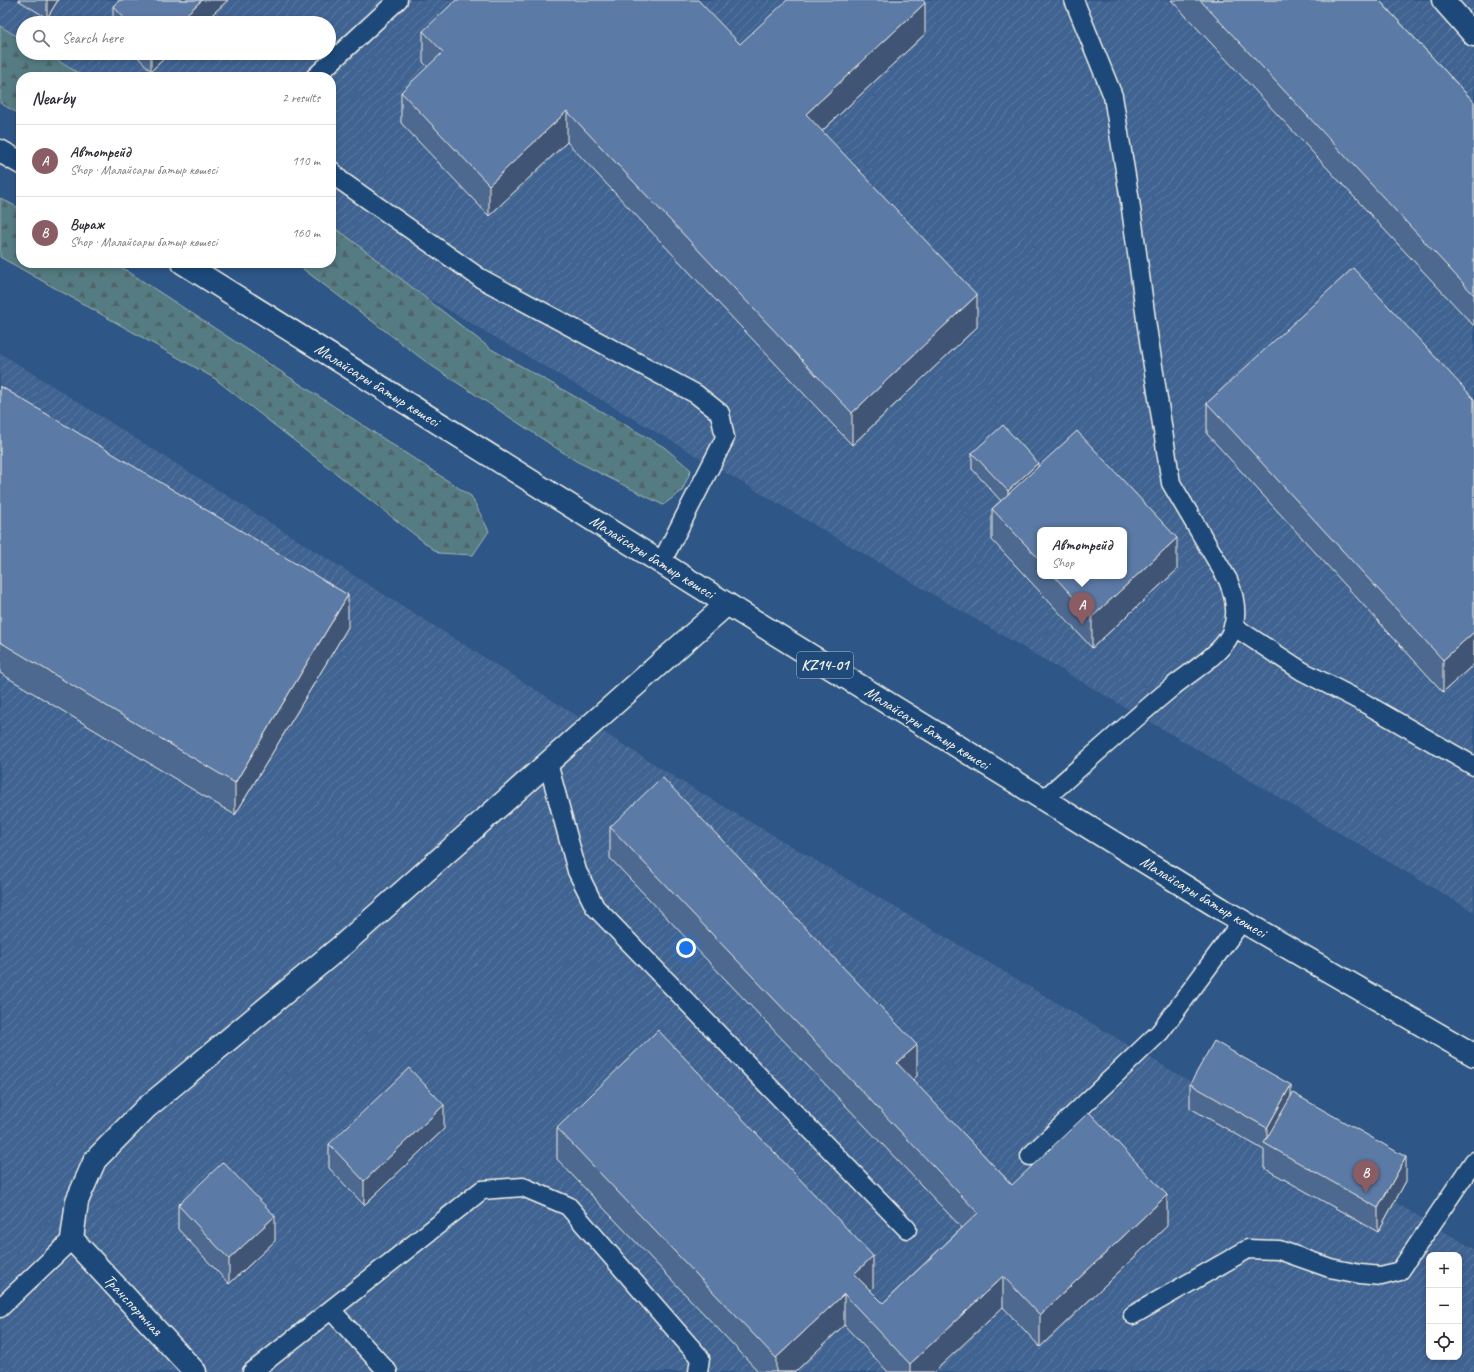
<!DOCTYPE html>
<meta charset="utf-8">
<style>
:root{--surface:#fff;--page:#f2f2f3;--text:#2b2b33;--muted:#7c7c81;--line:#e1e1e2;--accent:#8a5d65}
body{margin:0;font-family:Caveat,sans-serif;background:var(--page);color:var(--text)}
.controls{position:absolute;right:12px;bottom:12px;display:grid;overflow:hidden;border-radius:8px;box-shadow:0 2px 6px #0003}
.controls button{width:36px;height:36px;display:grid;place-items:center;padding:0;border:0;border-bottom:1px solid var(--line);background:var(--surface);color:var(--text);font:20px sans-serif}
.you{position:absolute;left:686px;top:948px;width:14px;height:14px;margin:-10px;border:3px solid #fff;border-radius:50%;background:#1a73e8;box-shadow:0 0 0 6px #1a73e833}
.badge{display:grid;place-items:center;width:26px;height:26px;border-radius:50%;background:var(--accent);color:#fff;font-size:13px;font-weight:700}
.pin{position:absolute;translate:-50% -33px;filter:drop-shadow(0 1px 2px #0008)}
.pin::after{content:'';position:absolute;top:21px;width:14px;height:12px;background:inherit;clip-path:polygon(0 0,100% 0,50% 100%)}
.popup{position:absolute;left:1037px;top:527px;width:90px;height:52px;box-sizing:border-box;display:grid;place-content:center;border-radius:8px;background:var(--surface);filter:drop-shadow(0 1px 3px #0005);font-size:13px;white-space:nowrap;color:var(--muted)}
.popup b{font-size:15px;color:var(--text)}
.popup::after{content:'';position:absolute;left:50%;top:100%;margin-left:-8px;border:8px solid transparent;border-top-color:var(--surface)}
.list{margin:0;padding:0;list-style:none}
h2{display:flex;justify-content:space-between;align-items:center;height:52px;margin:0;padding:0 16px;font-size:17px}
h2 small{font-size:13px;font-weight:400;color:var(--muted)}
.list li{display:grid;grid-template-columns:26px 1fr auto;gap:12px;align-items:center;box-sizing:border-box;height:72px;padding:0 16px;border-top:1px solid var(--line)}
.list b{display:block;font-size:15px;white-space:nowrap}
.list p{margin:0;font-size:13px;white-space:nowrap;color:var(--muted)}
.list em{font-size:13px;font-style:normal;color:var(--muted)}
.icon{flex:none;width:22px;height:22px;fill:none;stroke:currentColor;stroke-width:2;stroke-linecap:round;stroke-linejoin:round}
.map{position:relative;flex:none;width:1474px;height:1372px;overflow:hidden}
.search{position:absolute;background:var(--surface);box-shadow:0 2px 6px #0003;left:16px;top:16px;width:320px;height:44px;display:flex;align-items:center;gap:10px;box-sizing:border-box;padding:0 14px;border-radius:22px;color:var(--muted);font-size:15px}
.panel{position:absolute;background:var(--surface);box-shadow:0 2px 6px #0003;left:16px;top:72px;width:320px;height:196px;border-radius:16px}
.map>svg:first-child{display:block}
.industrial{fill:url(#industrial-furrows);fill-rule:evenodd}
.forest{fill:url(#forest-firs);stroke:#a4b6b5}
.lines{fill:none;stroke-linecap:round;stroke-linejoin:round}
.service-casing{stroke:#f4f1e8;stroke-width:21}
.minor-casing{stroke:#f4f1e8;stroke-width:25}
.trunk-casing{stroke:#f4f1e8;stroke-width:25}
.service{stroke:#1f4a7a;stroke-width:18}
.minor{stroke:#1f4a7a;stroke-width:22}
.trunk{stroke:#1f4a7a;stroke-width:22}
.wall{fill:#4e698f;stroke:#f4f1e8;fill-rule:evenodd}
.shaded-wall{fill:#405574;stroke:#f4f1e8}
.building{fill:#5b7aa6;stroke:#f4f1e8}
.labels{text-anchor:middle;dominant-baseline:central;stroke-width:3;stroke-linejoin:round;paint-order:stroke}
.shield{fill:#1f4a7a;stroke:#b4bfc7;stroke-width:1}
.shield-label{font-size:15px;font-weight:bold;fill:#f4f1e8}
.street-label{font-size:16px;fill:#f4f1e8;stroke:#1f4a7a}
</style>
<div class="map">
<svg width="1474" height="1372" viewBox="0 0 1474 1372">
<defs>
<pattern id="industrial-furrows" width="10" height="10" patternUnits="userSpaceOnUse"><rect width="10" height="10" fill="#406492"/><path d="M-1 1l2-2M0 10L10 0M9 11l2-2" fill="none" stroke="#5c7ba1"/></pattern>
<pattern id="forest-firs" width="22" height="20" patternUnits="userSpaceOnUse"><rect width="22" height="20" fill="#547b82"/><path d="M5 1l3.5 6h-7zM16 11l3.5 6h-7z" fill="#4f6467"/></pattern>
</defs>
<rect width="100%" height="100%" fill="#2e5686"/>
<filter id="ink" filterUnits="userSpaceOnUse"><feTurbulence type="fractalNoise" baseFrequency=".025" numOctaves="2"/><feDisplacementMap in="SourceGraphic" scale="8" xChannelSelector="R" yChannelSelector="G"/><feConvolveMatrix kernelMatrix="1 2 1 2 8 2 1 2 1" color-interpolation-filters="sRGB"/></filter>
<g filter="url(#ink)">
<path class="industrial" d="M0 0H1474V912L331 241V77H52L0 46ZM23 23H329V53H23ZM1040 530H1124V576H1040Z
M0 353 681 781 1474 1249V1372H0ZM1429 1255H1459V1357H1429Z"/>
<path class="forest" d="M0 26 23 40V53H45L85 77H21V115L0 103Z
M0 198 21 209V263H115L471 496 489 531 473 555 438 553 214 378 0 257Z
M331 226 345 235 491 349 664 447 691 470 682 491 663 505 576 461 429 364 295 263H331Z"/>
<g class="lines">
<g class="service-casing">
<path id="service" d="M315 77 398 0
M331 170 340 180 480 278 696 394 720 413 725 438 661 563
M1233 626 1302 671 1366 704 1474 766
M548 763 577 871 595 907 907 1229
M1043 800C1086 762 1128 724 1171 688 1189 673 1220 655 1230 635 1239 617 1235 597 1228 580L1171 483 1147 327 1130 201 1113 96 1074 0
M1030 1156 1160 1032 1242 921
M0 1308 72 1239
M331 1310 388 1372
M1133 1315 1248 1249 1279 1250 1330 1268 1360 1274 1381 1276 1400 1271 1474 1161
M252 1372 482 1190 523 1187 568 1206 700 1358 698 1372"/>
</g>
<g class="minor-casing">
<path id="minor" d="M1443 0 1474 35
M195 1372 72 1239 77 1201 95 1160 146 1108 345 943 727 604"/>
</g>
<g class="trunk-casing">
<path id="trunk" d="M0 151 21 163
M183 263 727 604 1223 910 1474 1055"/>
</g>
<use href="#service" class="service"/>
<use href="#minor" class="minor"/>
<use href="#trunk" class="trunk"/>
</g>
<path class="wall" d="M18 0H58L47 18Z
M120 0H228L203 23H113V6Z
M1171 0H1379L1474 102V326Z
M423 31 740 44 925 34 822 131 977 327 852 445 567 142 489 216 401 123V92L428 67 423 62Z
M134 53H170L151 71Z
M0 386 348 627 235 815 0 673Z
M1474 399V664L1443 692 1207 434V403Z
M972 453 1038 467 1177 570 1092 648 992 540V509L1001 501 972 469ZM1040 530 1124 576H1040Z
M610 827 917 1076 912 1080 1012 1185 1167 1226 1040 1347 1003 1307 934 1372H888L844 1325 795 1372H759L557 1159V1128L873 1288 870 1290 883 1303 962 1228 610 858Z
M1190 1084 1291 1096 1406 1181 1378 1232 1264 1168V1150L1190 1108Z
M444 1129 364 1205 329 1168V1144Z
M178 1205 275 1241 229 1284 178 1229Z"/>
<path class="shaded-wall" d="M47 0H58L47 18Z
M202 0H228L203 23H177Z
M925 3V34L806 146V114Z
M151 53H170L151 71Z
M567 111V142L489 216V185Z
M977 295V327L852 445V413Z
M1038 463V480L1008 508V491Z
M1177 538V570L1092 648V617Z
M348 595V627L235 815V783Z
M1474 632V664L1443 692V660Z
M917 1045V1076L897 1095V1063Z
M1291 1085V1109L1267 1145V1128Z
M444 1105V1129L364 1205V1181Z
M1406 1157V1181L1378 1232V1208Z
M1167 1195V1226L1040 1347V1315Z
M275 1216V1241L229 1284V1259Z
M873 1256V1288L854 1305V1274Z
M1003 1276V1307L934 1372H910V1364Z
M844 1294V1325L795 1372H776V1358Z"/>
<path class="building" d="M120 0H202L177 23H129L113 6Z
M456 0H698L740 44 787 0H923L925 3 806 114 977 295 852 413 567 111 489 185 401 92 443 52 423 31Z
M1200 0H1379L1474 102V295Z
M1353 268 1474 399V632L1443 660 1207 403Z
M0 386 348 595 235 783 0 642Z
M1003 425 1038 463 1008 491 972 453Z
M1077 431 1177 538 1092 617 1054 576H1124V530H1040V560L992 509Z
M662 777 917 1045 897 1063 1012 1185 1089 1112 1167 1195 1040 1315 1003 1276 910 1364 844 1294 776 1358 557 1128 658 1030 873 1256 854 1274 883 1303 978 1213 610 827Z
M1214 1041 1291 1085 1267 1128 1190 1084Z
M409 1068 444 1105 364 1181 329 1144Z
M1293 1093 1406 1157 1378 1208 1264 1143Z
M223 1162 275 1216 229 1259 178 1205Z"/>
</g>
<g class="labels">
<rect class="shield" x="797" y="652" width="56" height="26" rx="3"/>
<g class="shield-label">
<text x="825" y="665">KZ14-01</text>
</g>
<g class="street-label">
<text transform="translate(377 385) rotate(32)">Малайсары батыр көшесі</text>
<text transform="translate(652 557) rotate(32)">Малайсары батыр көшесі</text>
<text transform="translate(927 728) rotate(32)">Малайсары батыр көшесі</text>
<text transform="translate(1203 897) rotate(31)">Малайсары батыр көшесі</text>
<text transform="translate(133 1305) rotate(47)">Транспортная</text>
</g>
</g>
</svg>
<div class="controls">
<button>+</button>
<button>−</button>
<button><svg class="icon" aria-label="locate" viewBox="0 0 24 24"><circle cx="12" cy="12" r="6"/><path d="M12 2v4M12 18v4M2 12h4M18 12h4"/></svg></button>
</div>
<div class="you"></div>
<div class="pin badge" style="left:1082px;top:625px">A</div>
<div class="popup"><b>Автотрейд</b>Shop</div>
<div class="pin badge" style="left:1366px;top:1193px">B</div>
<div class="search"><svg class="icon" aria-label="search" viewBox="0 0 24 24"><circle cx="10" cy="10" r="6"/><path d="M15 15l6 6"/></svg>Search here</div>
<section class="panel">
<h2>Nearby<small>2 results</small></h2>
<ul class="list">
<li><span class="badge">A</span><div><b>Автотрейд</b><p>Shop · Малайсары батыр көшесі</p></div><em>110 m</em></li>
<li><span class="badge">B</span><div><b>Вираж</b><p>Shop · Малайсары батыр көшесі</p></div><em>160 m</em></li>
</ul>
</section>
</div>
